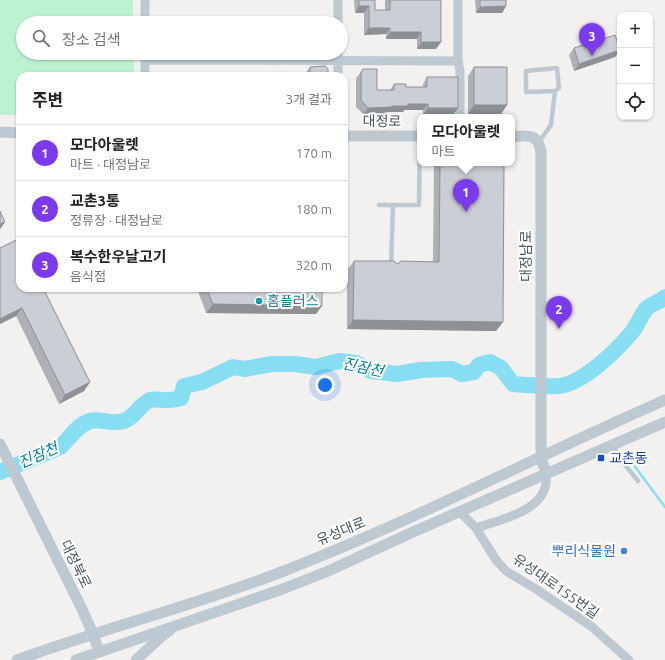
<!DOCTYPE html>
<html lang="ko">
<meta charset="utf-8">
<style>
:root{--surface:#fff;--page:#f6f6f6;--text:#222;--muted:#767676;--line:#e0e0e0;--accent:#7c3aed}
body{margin:0;font-family:Ubuntu,"Noto Sans KR",sans-serif;background:var(--page);color:var(--text)}
.controls{position:absolute;right:12px;top:12px;display:grid;overflow:hidden;border-radius:8px;box-shadow:0 1px 3px #0004}
.controls button{width:36px;height:36px;display:grid;place-items:center;padding:0;border:0;border-bottom:1px solid var(--line);background:var(--surface);color:var(--text);font:20px sans-serif}
.you{position:absolute;left:325px;top:385px;width:14px;height:14px;margin:-10px;border:3px solid #fff;border-radius:50%;background:#1a73e8;box-shadow:0 0 0 6px #1a73e833}
.badge{display:grid;place-items:center;width:26px;height:26px;border-radius:50%;background:var(--accent);color:#fff;font-size:13px;font-weight:700}
.pin{position:absolute;translate:-50% -33px;filter:drop-shadow(0 1px 2px #0008)}
.pin::after{content:'';position:absolute;top:21px;width:14px;height:12px;background:inherit;clip-path:polygon(0 0,100% 0,50% 100%)}
.popup{position:absolute;left:417px;top:114px;width:98px;height:52px;box-sizing:border-box;display:grid;place-content:center;border-radius:8px;background:var(--surface);filter:drop-shadow(0 1px 3px #0005);font-size:13px;white-space:nowrap;color:var(--muted)}
.popup b{font-size:15px;color:var(--text)}
.popup::after{content:'';position:absolute;left:50%;top:100%;margin-left:-8px;border:8px solid transparent;border-top-color:var(--surface)}
.list{margin:0;padding:0;list-style:none}
h2{display:flex;justify-content:space-between;align-items:center;height:52px;margin:0;padding:0 16px;font-size:17px}
h2 small{font-size:13px;font-weight:400;color:var(--muted)}
.list li{display:grid;grid-template-columns:26px 1fr auto;gap:12px;align-items:center;box-sizing:border-box;height:56px;padding:0 16px;border-top:1px solid var(--line)}
.list b{display:block;font-size:15px;white-space:nowrap}
.list p{margin:0;font-size:13px;white-space:nowrap;color:var(--muted)}
.list em{font-size:13px;font-style:normal;color:var(--muted)}
.icon{flex:none;width:22px;height:22px;fill:none;stroke:currentColor;stroke-width:2;stroke-linecap:round;stroke-linejoin:round}
.map{position:relative;flex:none;width:665px;height:660px;overflow:hidden}
.search{position:absolute;background:var(--surface);box-shadow:0 1px 3px #0004;left:16px;top:16px;width:332px;height:44px;display:flex;align-items:center;gap:10px;box-sizing:border-box;padding:0 14px;border-radius:22px;color:var(--muted);font-size:15px}
.panel{position:absolute;background:var(--surface);box-shadow:0 1px 3px #0004;left:16px;top:72px;width:332px;height:220px;border-radius:12px}
.map>svg:first-child{display:block}
.green{fill:#bdf2d0}
.lines{fill:none;stroke-linecap:round;stroke-linejoin:round}
.stream{stroke:#87def2;stroke-width:2.5}
.river{stroke:#87def2;stroke-width:16}
.service{stroke:#bdc8d0;stroke-width:4.5}
.minor{stroke:#bdc8d0;stroke-width:9}
.tertiary{stroke:#bdc8d0;stroke-width:11}
.wall{fill:#aeb0b5}
.shaded-wall{fill:#8d9094}
.building{fill:#cacdd3;stroke:#8d9094}
.culture-dot{fill:#0f9aa8;stroke:#fff;stroke-width:1.5}
.transit-dot{fill:#1a4fb4;stroke:#fff;stroke-width:1.5}
.shop-dot{fill:#3f7fe0;stroke:#fff;stroke-width:1.5}
.labels{text-anchor:middle;dominant-baseline:central;stroke-width:4;stroke-linejoin:round;paint-order:stroke}
.street-label{font-size:14px;fill:#47545f;stroke:#fff}
.culture-label{font-size:14px;fill:#0d838f;stroke:#fff;text-anchor:start}
.transit-label{font-size:14px;fill:#164399;stroke:#fff;text-anchor:start}
.shop-label{font-size:14px;fill:#366cbe;stroke:#fff;text-anchor:end}
.water-label{font-size:15px;font-style:italic;fill:#05819d;stroke:#fff}
</style>
<div class="map">
<svg width="665" height="660" viewBox="0 0 665 660">
<rect width="100%" height="100%" fill="#f3f0f0"/>
<path class="green" d="M0 0H133V23H23V53H134V76H20V115H0Z"/>
<g class="lines">
<path class="stream" d="M627 456 665 507"/>
<path class="river" d="M0 472 60 447C69 439 77 425 90 421 100 418 111 425 124 421 136 416 139 405 150 400 155 398 163 401 168 400 173 400 177 399 181 398L184 386 202 382 233 367 244 369 272 364H295L316 367 339 361 356 363 371 371 397 374 421 370 452 369 462 374 474 372 479 365 490 362 501 368 513 384C528 385 545 387 559 386 584 383 617 350 632 332 638 325 641 314 647 308 651 304 660 302 665 297"/>
<path class="service" d="M539 142 551 125 555 91 559 88 557 68 526 71V92L555 91
M379 205H419L420 136
M391 267 393 205
M614 444 617 455 638 481"/>
<path class="minor" d="M145 0V23
M338 0V23
M458 0V61L460 71V117
M338 53V76
M145 60 458 61
M145 76V53
M459 511 476 528 496 560 506 571 536 589 592 627 629 660
M476 528C502 519 551 510 546 474"/>
<path class="tertiary" d="M0 132 20 133
M344 136H420
M512 136C529 137 537 132 541 152V457L546 474
M0 444 81 607 93 634 99 651
M17 660C105 628 196 605 284 571 413 521 537 456 665 400
M76 660 280 590 326 572 413 532 665 422
M136 660 162 636 170 630"/>
</g>
<path class="wall" d="M354 0H375V10H385V0H441V42L436 49H417V39H386V34L364 35V13H355Z
M475 0H506V6L502 13H476Z
M574 48 620 50 615 57 574 71 569 55Z
M310 67 328 76H304V75Z
M474 67 507 105 501 114H468V76Z
M361 72 377 90H390L394 84 406 87H423V84L427 77 458 108 453 115H423V110H404L403 112H388L387 114H363L356 107V78Z
M434 163H504L503 322 496 331 347 329V270L354 261 397 264 433 262Z
M0 248 20 288 90 382 84 391 59 404 16 316 0 324Z
M197 288H322L316 314 206 313Z"/>
<path class="shaded-wall" d="M359 6H369L364 13H355Z
M506 6 502 13H476L480 7Z
M369 28H390L386 34 364 35Z
M390 32H421L417 39H386Z
M421 42H441L436 49H417Z
M620 50 615 57 574 71 579 64Z
M408 104H428L423 110H404L403 112H388L387 114H363L368 108Z
M474 105H507L501 114H468Z
M428 108H458L453 115H423Z
M5 222 1 228 0 229V224Z
M213 304 322 306 316 314 206 313Z
M22 308 16 316 0 324V319Z
M353 320 503 322 496 331 347 329Z
M90 382 84 391 59 404 65 395Z"/>
<path class="building" d="M359 0H375V10H390V0H441V42H421V32H390V28H369V6H359Z
M480 0H506V6L480 7Z
M615 35 620 50 579 64 574 48Z
M325 66 328 69V76H310V67Z
M474 67H507V105H474Z
M363 69H377V90H394V84H406V87H427V77H458V108H428V104H408V106H392V107L368 108 361 100V72Z
M440 163H504L503 322 353 320 354 261H394L397 264 401 261 439 262Z
M0 211 5 222 0 224Z
M20 238V288H43L90 382 65 395 22 308 0 319V248Z
M206 288H322V306L213 304Z"/>
<circle class="culture-dot" cx="259" cy="301" r="4"/>
<rect class="transit-dot" x="597" y="454" width="8" height="8" rx="2"/>
<circle class="shop-dot" cx="624" cy="551" r="4"/>
<g class="labels">
<g class="street-label">
<text transform="translate(382 121) rotate(1)">대정로</text>
<text transform="translate(526 256) rotate(-90)">대정남로</text>
<text transform="translate(341 531) rotate(-22)">유성대로</text>
<text transform="translate(76 564) rotate(64)">대정북로</text>
<text transform="translate(556 586) rotate(35)">유성대로155번길</text>
</g>
<g class="culture-label">
<text x="267" y="301">홈플러스</text>
</g>
<g class="transit-label">
<text x="609" y="458">교촌동</text>
</g>
<g class="shop-label">
<text x="616" y="551">뿌리식물원</text>
</g>
<g class="water-label">
<text transform="translate(363 367) rotate(12)">진잠천</text>
<text transform="translate(38 455) rotate(-24)">진잠천</text>
</g>
</g>
</svg>
<div class="controls">
<button>+</button>
<button>−</button>
<button><svg class="icon" aria-label="locate" viewBox="0 0 24 24"><circle cx="12" cy="12" r="6"/><path d="M12 2v4M12 18v4M2 12h4M18 12h4"/></svg></button>
</div>
<div class="you"></div>
<div class="pin badge" style="left:466px;top:212px">1</div>
<div class="popup"><b>모다아울렛</b>마트</div>
<div class="pin badge" style="left:559px;top:329px">2</div>
<div class="pin badge" style="left:592px;top:56px">3</div>
<div class="search"><svg class="icon" aria-label="search" viewBox="0 0 24 24"><circle cx="10" cy="10" r="6"/><path d="M15 15l6 6"/></svg>장소 검색</div>
<section class="panel">
<h2>주변<small>3개 결과</small></h2>
<ul class="list">
<li><span class="badge">1</span><div><b>모다아울렛</b><p>마트 · 대정남로</p></div><em>170 m</em></li>
<li><span class="badge">2</span><div><b>교촌3통</b><p>정류장 · 대정남로</p></div><em>180 m</em></li>
<li><span class="badge">3</span><div><b>복수한우날고기</b><p>음식점</p></div><em>320 m</em></li>
</ul>
</section>
</div>
